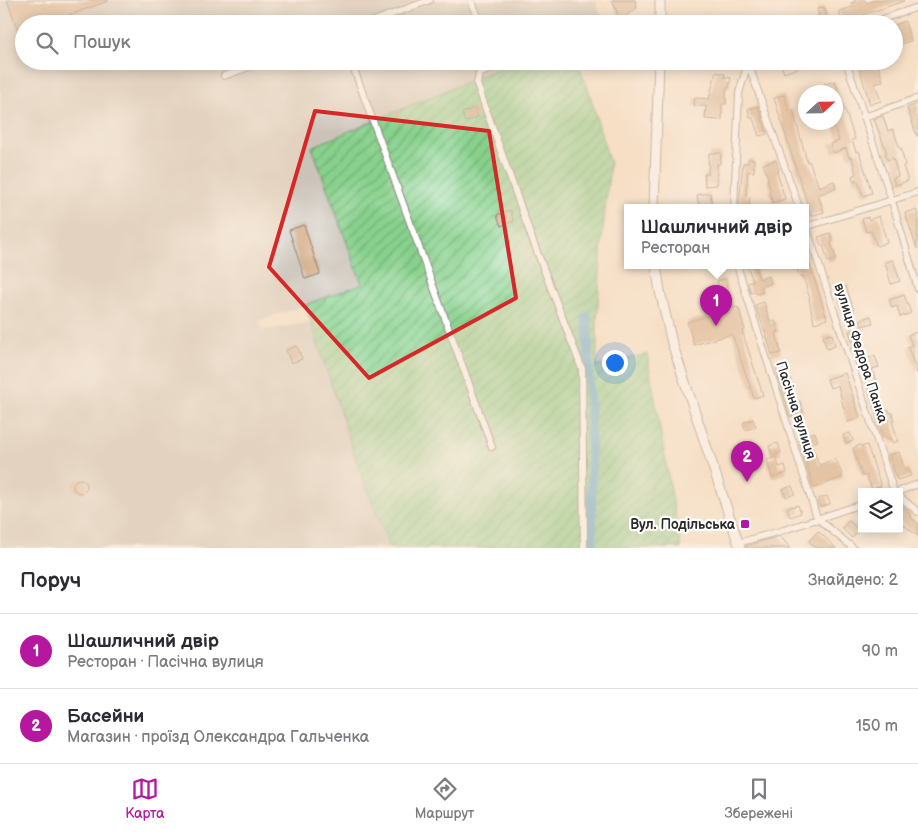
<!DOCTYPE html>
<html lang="uk">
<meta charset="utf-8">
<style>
:root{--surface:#fff;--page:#f7f7f7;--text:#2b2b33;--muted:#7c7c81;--line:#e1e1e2;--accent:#b5179e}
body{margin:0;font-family:"Balsamiq Sans",sans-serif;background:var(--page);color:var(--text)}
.controls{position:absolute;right:15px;bottom:15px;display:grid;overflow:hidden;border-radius:0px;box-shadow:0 2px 12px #0003}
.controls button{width:45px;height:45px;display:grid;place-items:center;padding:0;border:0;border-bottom:1px solid var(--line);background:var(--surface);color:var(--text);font:25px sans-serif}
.compass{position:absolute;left:798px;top:85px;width:45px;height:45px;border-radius:50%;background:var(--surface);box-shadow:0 2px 12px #0003;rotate:68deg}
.you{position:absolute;left:614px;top:362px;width:18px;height:18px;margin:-12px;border:4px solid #fff;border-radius:50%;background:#1a73e8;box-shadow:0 0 0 8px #1a73e833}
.badge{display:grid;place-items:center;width:32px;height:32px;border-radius:50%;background:var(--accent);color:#fff;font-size:16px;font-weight:700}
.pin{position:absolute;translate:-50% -41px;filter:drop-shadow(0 1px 2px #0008)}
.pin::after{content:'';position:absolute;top:26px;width:18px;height:15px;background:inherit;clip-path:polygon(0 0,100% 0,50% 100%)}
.popup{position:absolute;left:624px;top:204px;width:185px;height:65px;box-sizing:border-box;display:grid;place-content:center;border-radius:0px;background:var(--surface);filter:drop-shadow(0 1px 4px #0005);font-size:16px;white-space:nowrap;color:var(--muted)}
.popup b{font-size:19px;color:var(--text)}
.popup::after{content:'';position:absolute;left:50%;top:100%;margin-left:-10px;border:10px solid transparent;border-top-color:var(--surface)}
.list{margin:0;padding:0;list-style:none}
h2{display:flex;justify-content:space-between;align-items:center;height:65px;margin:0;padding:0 20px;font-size:21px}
h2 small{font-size:16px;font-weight:400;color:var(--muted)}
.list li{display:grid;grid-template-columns:32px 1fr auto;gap:15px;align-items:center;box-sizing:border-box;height:75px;padding:0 20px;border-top:1px solid var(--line)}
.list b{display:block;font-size:19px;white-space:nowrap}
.list p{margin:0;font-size:16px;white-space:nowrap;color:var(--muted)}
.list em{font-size:16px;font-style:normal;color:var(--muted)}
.icon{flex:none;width:28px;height:28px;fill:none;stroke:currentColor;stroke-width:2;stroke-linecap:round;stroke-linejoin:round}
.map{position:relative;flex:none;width:918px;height:548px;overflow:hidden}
.search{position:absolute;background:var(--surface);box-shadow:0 2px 12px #0003;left:15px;right:15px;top:15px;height:55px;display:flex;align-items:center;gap:12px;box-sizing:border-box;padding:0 18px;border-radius:28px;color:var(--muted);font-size:19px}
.sheet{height:215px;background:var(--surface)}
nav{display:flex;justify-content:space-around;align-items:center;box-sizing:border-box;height:70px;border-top:1px solid var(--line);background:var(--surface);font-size:14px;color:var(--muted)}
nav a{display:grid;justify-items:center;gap:2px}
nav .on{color:var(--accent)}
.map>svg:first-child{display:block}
.industrial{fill:#cbc3b8}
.garden{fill:url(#garden-furrows);stroke:#5a7e5c}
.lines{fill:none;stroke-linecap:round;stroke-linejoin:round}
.canal{stroke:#5ba9d5;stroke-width:9}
.building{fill:#d0a47d}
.street-casing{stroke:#908578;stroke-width:8}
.secondary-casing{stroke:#908578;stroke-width:11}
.street{stroke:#fff;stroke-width:6}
.secondary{stroke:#fff;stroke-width:9}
.marked{fill:none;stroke:#d62828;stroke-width:4;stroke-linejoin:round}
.poi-dot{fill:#b5179e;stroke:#fff;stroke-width:2}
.labels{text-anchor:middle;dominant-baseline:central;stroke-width:4.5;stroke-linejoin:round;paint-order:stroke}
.street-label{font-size:14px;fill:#2b2b2b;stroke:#fff}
.poi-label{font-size:14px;font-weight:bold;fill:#2b2b2b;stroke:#fff;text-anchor:end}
</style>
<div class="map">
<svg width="918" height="548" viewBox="0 0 918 548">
<defs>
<pattern id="garden-furrows" width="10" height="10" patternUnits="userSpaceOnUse" patternTransform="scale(1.25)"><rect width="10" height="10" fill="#88d18d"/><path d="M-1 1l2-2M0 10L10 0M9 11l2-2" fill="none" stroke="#6faa73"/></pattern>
</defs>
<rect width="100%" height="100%" fill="#fff"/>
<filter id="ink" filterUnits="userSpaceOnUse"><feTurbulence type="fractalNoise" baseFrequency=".02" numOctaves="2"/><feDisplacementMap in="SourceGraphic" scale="10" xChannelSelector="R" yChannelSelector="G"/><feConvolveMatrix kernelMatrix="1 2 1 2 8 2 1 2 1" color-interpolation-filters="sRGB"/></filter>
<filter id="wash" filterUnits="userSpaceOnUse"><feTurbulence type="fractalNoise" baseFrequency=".0096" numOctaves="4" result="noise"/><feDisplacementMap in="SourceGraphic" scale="20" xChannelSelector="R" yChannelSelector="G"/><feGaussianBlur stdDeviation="1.12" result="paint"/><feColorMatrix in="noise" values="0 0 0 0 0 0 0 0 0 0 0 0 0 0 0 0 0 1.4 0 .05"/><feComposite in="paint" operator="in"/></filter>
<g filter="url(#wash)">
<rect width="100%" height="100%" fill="#f6dfc5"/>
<path class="industrial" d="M0 0H595L604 24H24V61H516L312 147 362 285 259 321 263 330 310 323 359 468 390 548H0Z"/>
<path class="garden" d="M516 61H577L588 88 610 164 602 238 597 323V366L647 354 681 548H390L359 468 305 305 362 284 312 147Z"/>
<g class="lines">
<path class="canal" d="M587 317 588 330 593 548"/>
</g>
<g id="blocks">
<path class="building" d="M7 0H108V1L44 24H24L23 43Z
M612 0H635L637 8 620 20Z
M854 0H865L866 3 877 0H903L904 1 842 22 839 11 853 7 851 3 855 2Z
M824 7 829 24H819L816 17 819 15 817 9Z
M905 21 911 41 901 44 895 25Z
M780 61H815V62L784 73Z
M857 61H867L869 68 878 65 883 81 875 84 881 101 870 104Z
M716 72 725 74 724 77 731 78 729 88H726V104H722V120L705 119 706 106H694L695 98 709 99Z
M835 81 855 139 852 140 856 152 859 151 872 193 863 196 858 181 854 182 852 176 856 174 852 157 849 158 846 148 833 153 830 144 839 141 833 124 836 123V92H827L824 84Z
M784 95 789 111 793 110 807 162 809 161 819 187 834 181 836 188 818 195 824 212 811 216 774 98Z
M918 104V136H917L907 108Z
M758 106 767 134 759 136 753 118H750L748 109Z
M475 108 478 117 465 122 462 113Z
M883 116 888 131 893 129 900 149 901 148 905 165 903 166 908 181 895 185 893 178 898 176 897 172 893 158 887 160 885 153H887L874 119Z
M709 153H721L720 164H717V185L705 186 704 174H708Z
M748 159H754V172L748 171 746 196 750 197 749 207H739L743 163H748Z
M776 160 779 171 777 172 785 199 773 203 769 192 771 191 767 180H769L763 164Z
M710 193 712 205 699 207 697 195Z
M510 210 514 221 501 226 497 215Z
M916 210 918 215 917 249 905 213Z
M879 216 887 242 877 246 871 231 866 232 862 219 868 217 869 220Z
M304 225 320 274 305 279 289 230Z
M830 233 833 241 831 242 836 259 828 262 823 245H821L818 237Z
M893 260 900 281 891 284 885 262Z
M747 265H755L759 279 769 276 771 283 761 287 763 292 756 294 755 291 751 293 748 283 753 281Z
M796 265H810L827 319 814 323 809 299H810L803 276 799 277Z
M725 279 733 308 738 307 745 330 742 331 763 395 754 398 732 334 694 345 687 322 724 311 717 281Z
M846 286 854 311 844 314 836 289Z
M904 295 911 313 900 317 897 306 892 308 889 300Z
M764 302 770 322 775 321 779 332 776 333 781 353 772 355 766 334 755 305Z
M871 316 873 323 862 326 860 320Z
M861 327 863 335 861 336 865 347 855 350 849 331Z
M916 332 918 337 917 373 908 347 912 345 908 335Z
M832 334 835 346 827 349 823 336Z
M297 346 302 359 291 363 286 350Z
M875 356 879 367 872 369 877 385 876 386 885 411 889 410 890 413H892L894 421H892L898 441 892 443 890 438 884 439 859 361Z
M786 365 797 402 800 401 804 413 790 417 776 368Z
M845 373 860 418 847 422 838 385 830 388 827 379Z
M753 419 756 427 745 430 743 423Z
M815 432 818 441 811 443 819 465 836 459 843 477 814 488 798 437Z
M850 433 853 441 846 443 843 435Z
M778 443 781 453 772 456 769 446Z
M860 445 861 447 867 445 881 486 872 489 866 475 862 476 853 448Z
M899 452 905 470 908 468 911 476 897 480 889 455Z
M776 457 779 467 785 465 787 473 772 478 767 460Z
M73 486a7 7 0 1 1 14 0a7 7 0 1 1-14 0Z
M792 486 795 494 786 497 783 489Z
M827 496 830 504 820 507 818 499Z
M798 505 801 513 790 517 787 508Z
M902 505 911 515 909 516 918 523V536L899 521V508Z
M849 521 859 530 852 538 842 528Z
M818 531 836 548H816L809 541Z
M780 536 790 548H746V546Z"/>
</g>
</g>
<g filter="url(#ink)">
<use href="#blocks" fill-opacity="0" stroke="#908578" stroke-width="1"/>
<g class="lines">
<g class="street-casing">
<path id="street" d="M471 0 481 24
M366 24 430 0
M868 24 918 7
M351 61 492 447
M496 61 497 66 479 74 477 84 531 236 582 369 584 548
M846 61 892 201 918 289
M748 63 799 207
M224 76 265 61
M864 117 918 98
M734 207 739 93 748 63
M805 223 894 492
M805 227 918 192
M737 265 817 518 853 548
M897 492 918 484
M899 496 918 512
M738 543 784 530 862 504"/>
</g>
<g class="secondary-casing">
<path id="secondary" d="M660 24V0
M654 207 659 61
M656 265 660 291 672 343 740 548"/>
</g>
<use href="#street" class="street"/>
<use href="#secondary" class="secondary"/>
</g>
</g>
<path d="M0 0H918V548H0ZM315 111 489 131 516 298 369 378 269 267Z" fill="#f6dfc5" fill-opacity=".55" fill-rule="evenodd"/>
<path class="marked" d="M315 111 489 131 516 298 369 378 269 267Z"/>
<rect class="poi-dot" x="740" y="519" width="10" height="10" rx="2.5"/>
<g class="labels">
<g class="street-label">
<text transform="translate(861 353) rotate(72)">вулиця Федора Панка</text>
<text transform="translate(796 410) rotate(72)">Пасічна вулиця</text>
</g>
<g class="poi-label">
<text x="735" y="524">Вул. Подільська</text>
</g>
</g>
</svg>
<div class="controls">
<button><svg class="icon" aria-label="layers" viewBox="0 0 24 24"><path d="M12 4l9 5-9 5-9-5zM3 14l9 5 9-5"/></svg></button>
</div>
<svg class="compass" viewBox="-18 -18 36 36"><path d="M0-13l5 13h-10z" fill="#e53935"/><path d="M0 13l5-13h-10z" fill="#7c7c81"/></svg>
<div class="you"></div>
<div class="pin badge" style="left:716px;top:326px">1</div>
<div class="popup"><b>Шашличний двір</b>Ресторан</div>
<div class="pin badge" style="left:747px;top:482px">2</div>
<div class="search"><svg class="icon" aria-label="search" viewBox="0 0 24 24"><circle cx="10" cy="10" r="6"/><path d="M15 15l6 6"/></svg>Пошук</div>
</div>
<section class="sheet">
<h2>Поруч<small>Знайдено: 2</small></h2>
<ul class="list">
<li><span class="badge">1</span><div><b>Шашличний двір</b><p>Ресторан · Пасічна вулиця</p></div><em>90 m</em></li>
<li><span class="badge">2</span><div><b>Басейни</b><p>Магазин · проїзд Олександра Гальченка</p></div><em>150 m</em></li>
</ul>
</section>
<nav>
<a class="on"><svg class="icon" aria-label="map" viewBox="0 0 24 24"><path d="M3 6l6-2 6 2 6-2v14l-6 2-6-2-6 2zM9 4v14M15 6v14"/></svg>Карта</a>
<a><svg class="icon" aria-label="directions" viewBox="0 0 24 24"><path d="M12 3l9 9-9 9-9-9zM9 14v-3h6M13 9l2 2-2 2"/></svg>Маршрут</a>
<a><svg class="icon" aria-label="saved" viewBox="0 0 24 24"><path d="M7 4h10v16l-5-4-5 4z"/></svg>Збережені</a>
</nav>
